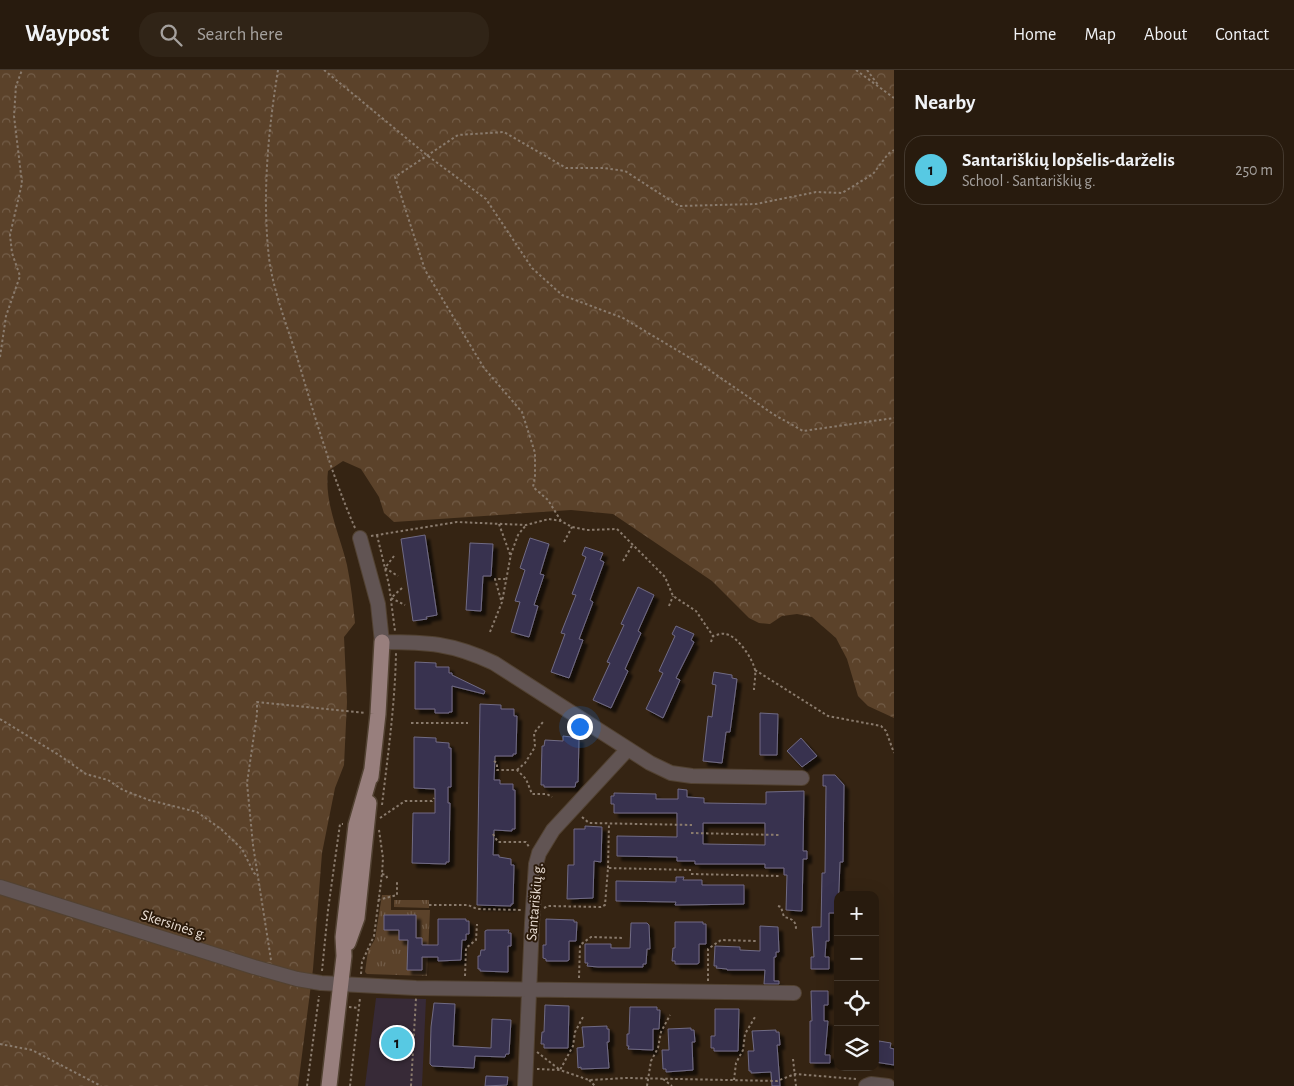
<!DOCTYPE html>
<meta charset="utf-8">
<style>
:root{--surface:#281b0e;--page:#302417;--text:#f1f3f6;--muted:#a5a19e;--line:#44392e;--accent:#57c9e3}
body{margin:0;font-family:"Alegreya Sans",sans-serif;background:var(--page);color:var(--text)}
.controls{position:absolute;right:15px;bottom:15px;display:grid;overflow:hidden;border-radius:10px;box-shadow:0 5px 20px #0002}
.controls button{width:45px;height:45px;display:grid;place-items:center;padding:0;border:0;border-bottom:1px solid var(--line);background:var(--surface);color:var(--text);font:25px sans-serif}
.you{position:absolute;left:579px;top:656px;width:18px;height:18px;margin:-12px;border:4px solid #fff;border-radius:50%;background:#1a73e8;box-shadow:0 0 0 8px #1a73e833}
.badge{display:grid;place-items:center;width:32px;height:32px;border-radius:50%;background:var(--accent);color:#111;font-size:16px;font-weight:700}
.pin{position:absolute;translate:-50% -50%;border:2px solid #fff;box-shadow:0 1px 5px #0006}
.list{margin:0;padding:0;list-style:none}
h2{display:flex;justify-content:space-between;align-items:center;height:65px;margin:0;padding:0 20px;font-size:21px}
h2 small{font-size:16px;font-weight:400;color:var(--muted)}
.list li{display:grid;grid-template-columns:32px 1fr auto;gap:15px;align-items:center;box-sizing:border-box;height:70px;margin:0 10px 10px;padding:0 10px;border:1px solid var(--line);border-radius:20px}
.list b{display:block;font-size:19px;white-space:nowrap}
.list p{margin:0;font-size:16px;white-space:nowrap;color:var(--muted)}
.list em{font-size:16px;font-style:normal;color:var(--muted)}
.icon{flex:none;width:28px;height:28px;fill:none;stroke:currentColor;stroke-width:2;stroke-linecap:round;stroke-linejoin:round}
.map{position:relative;flex:none;width:894px;height:1016px;overflow:hidden}
header{display:flex;align-items:center;gap:30px;box-sizing:border-box;height:70px;padding:0 25px;background:var(--surface);border-bottom:1px solid var(--line)}
header strong{font-size:24px}
nav{display:flex;gap:28px;margin-inline-start:auto;font-size:18px}
.search{width:350px;height:45px;background:var(--page);display:flex;align-items:center;gap:12px;box-sizing:border-box;padding:0 18px;border-radius:20px;color:var(--muted);font-size:19px}
main{display:flex}
aside{flex:1;background:var(--surface)}
.map>svg:first-child{display:block}
.education{fill:#372a37}
.grass{fill:url(#grass-tufts)}
.forest{fill:url(#forest-crowns)}
.building{fill:#383150;stroke:#706b84;fill-rule:evenodd;filter:url(#shadow)}
.lines{fill:none;stroke-linecap:round;stroke-linejoin:round}
.minor-casing{stroke:#524232;stroke-width:16}
.major-casing{stroke:#524232;stroke-width:18}
.path{stroke:#8a7b6d;stroke-width:2;stroke-dasharray:2.5 2.5;stroke-linecap:butt}
.minor{stroke:#615453;stroke-width:14}
.major{stroke:#987f7d;stroke-width:15}
.labels{text-anchor:middle;dominant-baseline:central;stroke-width:4;stroke-linejoin:round;paint-order:stroke}
.street-label{font-size:15px;fill:#e9ddd3;stroke:#2b1a0a}
</style>
<header>
<strong>Waypost</strong>
<div class="search"><svg class="icon" aria-label="search" viewBox="0 0 24 24"><circle cx="10" cy="10" r="6"/><path d="M15 15l6 6"/></svg>Search here</div>
<nav><a>Home</a><a>Map</a><a>About</a><a>Contact</a></nav>
</header>
<main>
<div class="map">
<svg width="894" height="1016" viewBox="0 0 894 1016">
<defs>
<pattern id="grass-tufts" width="24" height="20" patternUnits="userSpaceOnUse" patternTransform="scale(1.25)"><rect width="24" height="20" fill="#5b422a"/><path d="M3 7l-1-3M5 7V3M7 7l1-3M15 17l-1-3M17 17v-4M19 17l1-3" fill="none" stroke="#735d48"/></pattern>
<pattern id="forest-crowns" width="20" height="18" patternUnits="userSpaceOnUse" patternTransform="scale(1.25)"><rect width="20" height="18" fill="#5b422a"/><path d="M2 6a3 3 0 1 1 6 0M12 15a3 3 0 1 1 6 0" fill="none" stroke="#735d48"/></pattern>
<filter id="shadow"><feDropShadow dx="4.5" dy="4.5" stdDeviation="1" flood-color="#0009"/></filter>
</defs>
<rect width="100%" height="100%" fill="#352413"/>
<path class="education" d="M376 928 426 929 422 1016H365Z"/>
<path class="grass" d="M382 825H391V840H430L427 906 367 904 365 902 368 881 375 869Z
M394 830H429V838L394 837Z"/>
<path class="forest" d="M0 0H894V648L868 636 858 626 847 589 836 568 812 547 797 544 782 546 770 554 759 553 749 548 712 511 613 444 571 440 394 452 384 443 379 427 361 399 343 391 328 401C324 433 340 465 347 495 351 514 353 534 355 553L344 567 347 632 344 695 335 718 322 783 313 899 298 1016H0Z"/>
<path class="building" d="M425 465 437 545 426 547 427 549 413 551 401 469Z
M530 468 549 474 540 504 544 505 534 535 538 536 529 567 511 562 520 532 515 531 525 500 520 498Z
M470 473 493 474 491 506H483L481 541 466 540Z
M585 477 603 483 600 490 604 492 590 530 593 532 579 569 583 570 569 608 551 602 565 564 561 563 576 525 572 524 586 487 582 485Z
M638 517 654 525 638 561 641 563 625 599 628 601 611 638 593 630 610 593 607 592 624 555 621 554Z
M676 556 694 564 691 570 694 572 676 608 680 610 663 648 646 639 663 603 659 601 675 566 672 564Z
M415 592 436 593V597H449V603H452V605L485 621 484 624 452 616V642H449V643H435V639H415Z
M714 602 732 605V608L737 609 730 662H726L722 693 703 691 708 646 712 647 716 615 712 614Z
M480 634 501 635V639H514V646H517L516 684H513V686H495L494 710H500V714H513V720H515V759H512V761L494 760 493 785H499V787L511 789V795H514L513 834H511V836L477 835Z
M760 643 778 644 777 685H760Z
M563 666 579 668 578 712H576L575 717H544V715H541L542 676H544L545 670 563 671Z
M414 667 436 668V672L449 673V678H451V717H448V733H450L449 792H446V794L412 793 413 743H435V719L414 718Z
M801 668 817 686 802 697 787 681Z
M823 705H835L844 715 843 792H840L838 843H829V871H826L825 887H829V899H811V887H814L812 857H821L822 803H825L826 716H823Z
M678 719 687 720V727L704 728V733L766 734V722L804 721 803 781H807V789H803L802 841 786 840 787 805H784V798H765V794H695V791H677V787L617 786V766L677 767V743H614V734H611V726H614V723L656 724V729H678ZM703 753H765V775L703 774Z
M585 756 602 757 601 792 594 791 593 828 567 829 568 795H574V759H585Z
M676 807H684L683 810H702V815H744V834L678 835H675L676 832 616 831V811L676 812Z
M384 845H416V868H422V875H438V849H466V851H469V864H466V870H462L461 890 438 891V887H422V900H407L408 870H399V860H384Z
M546 849 574 850V852H577L576 871H569V890L567 891H546V889L543 888V875H546Z
M675 852H703V854H706V874H699V893L697 894H675V891H672L673 878H675Z
M631 853H647L649 855 650 879H647L646 894H643V897H598L587 896 588 893H585V874H611V878H630Z
M760 856 778 857 779 882H776V887H774V911H779V914H764L765 900H727V899L716 898 717 896H714L715 876 740 877V880L760 881Z
M487 860H509L508 863H511V876H508V902L480 901V899H478V886H480L481 880H485V861Z
M811 921H828V935H824V951H828L825 985H830V993H810V951H812Z
M434 933 455 934 453 976 491 978 492 949 511 950 509 984H506L505 987 475 986 474 998 432 996 430 994 431 957Z
M545 935 569 936 568 978H544V974H541L542 962H544Z
M630 937H657V940H660L659 959H653V980L628 979 629 976H627V964H629Z
M715 939H739L738 981H714V978H711V966H715Z
M607 956V959H609V972H607L609 998 581 999V997L578 998 577 978 584 977 582 957Z
M691 958V960H694L695 972H692L693 1000 666 1002V999H663L662 980H669L668 959Z
M776 960V962H779L780 975H777L780 1016H772L771 1002 751 1003V1001H749L748 981H754L752 961Z
M879 971 891 973 890 978 894 979V995L875 992V975L878 976Z
M486 1006 508 1007 507 1015 485 1016Z"/>
<g class="lines">
<g class="minor-casing">
<path id="minor" d="M360 468 378 534 382 572C427 572 452 573 494 593L650 693 671 703 692 706 802 708
M0 817 254 897 297 909 321 913 416 918 794 923
M525 1016 532 853 536 794 539 783 553 760 627 680
M866 1016 871 1014 888 1016"/>
</g>
<g class="major-casing">
<path id="major" d="M371 707 378 644 382 572
M348 873 357 848 369 733
M329 1016 344 886 343 867 356 755 372 699"/>
</g>
<path class="path" d="M278 0C268 62 262 126 269 188 273 220 287 256 297 287 314 344 331 403 355 458
M324 0 428 86 486 129 532 198 562 225 623 248 702 295 773 344 803 361 894 348
M856 0 894 28
M867 0 879 16
M0 287 6 246 20 206 12 183 10 165 22 113 14 46 16 16 22 0
M561 451 548 430 533 417 535 407V383L522 342 484 298 425 200 395 107 458 65 504 62 566 98H604L625 101 679 136 756 134 816 122 842 123 873 104 888 84 894 80
M499 454 511 487
M377 465 389 515 395 561
M371 466 457 452 526 455 549 449 561 451 572 457 587 460 617 459 665 507 673 526 696 541 713 566C717 565 722 563 725 564 737 565 753 589 755 600 756 606 754 614 754 620
M564 472 572 457
M394 486 385 498 398 506
M623 491 633 474
M402 518 391 528 405 535
M501 530 495 509H505
M669 536 673 526
M490 562 502 532 511 484 518 465 526 455
M711 572 713 566
M755 600 828 646 881 656 886 661 894 683
M0 649 59 685 86 704 108 710 123 720 149 730 197 742 221 759 242 779 254 803 258 806
M411 653H468
M494 691 497 693V700H517L526 709 532 724H547L552 727
M517 700 525 693 535 677 534 663 543 652
M382 735C388 684 395 634 396 583
M582 747 589 753 692 755
M380 748 405 731H432L434 728
M691 763 779 765
M493 764 498 772H526L529 777
M608 798 609 753
M382 804 386 805 388 810
M691 804 779 806
M378 830 397 825V810
M429 835H468L477 839 522 840
M778 836 781 837 784 847C793 849 796 851 796 860
M544 838 548 836 601 837 605 835 608 798 691 800
M271 890 253 775 247 713 257 644V632L366 643
M322 901 328 840 340 754H343
M361 904 362 892 374 866 382 804 383 788 379 760
M465 906 466 878 476 870 477 854
M579 908 580 875 591 867 624 868
M708 911V879L721 870 756 871
M349 937 358 938
M0 974 32 980 101 1016
M537 982 560 1000 573 976 575 962 583 947
M793 989 796 1016
M537 999 560 1000 589 1010 627 1008 777 1011 795 1004 856 1009
M663 1009 672 1016
M589 1010 595 1016
M734 1010 736 993 743 980 745 964 755 947
M307 1016 319 926
M350 1016 360 928
M411 1016 416 928
M647 1016 651 991 658 978 661 962 670 945"/>
<use href="#minor" class="minor"/>
<use href="#major" class="major"/>
</g>
<g class="labels">
<g class="street-label">
<text transform="translate(535 832) rotate(-85)">Santariškių g.</text>
<text transform="translate(174 855) rotate(18)">Skersinės g.</text>
</g>
</g>
</svg>
<div class="controls">
<button>+</button>
<button>−</button>
<button><svg class="icon" aria-label="locate" viewBox="0 0 24 24"><circle cx="12" cy="12" r="6"/><path d="M12 2v4M12 18v4M2 12h4M18 12h4"/></svg></button>
<button><svg class="icon" aria-label="layers" viewBox="0 0 24 24"><path d="M12 4l9 5-9 5-9-5zM3 14l9 5 9-5"/></svg></button>
</div>
<div class="you"></div>
<div class="pin badge" style="left:397px;top:973px">1</div>
</div>
<aside>
<h2>Nearby<small></small></h2>
<ul class="list">
<li><span class="badge">1</span><div><b>Santariškių lopšelis-darželis</b><p>School · Santariškių g.</p></div><em>250 m</em></li>
</ul>
</aside>
</main>
